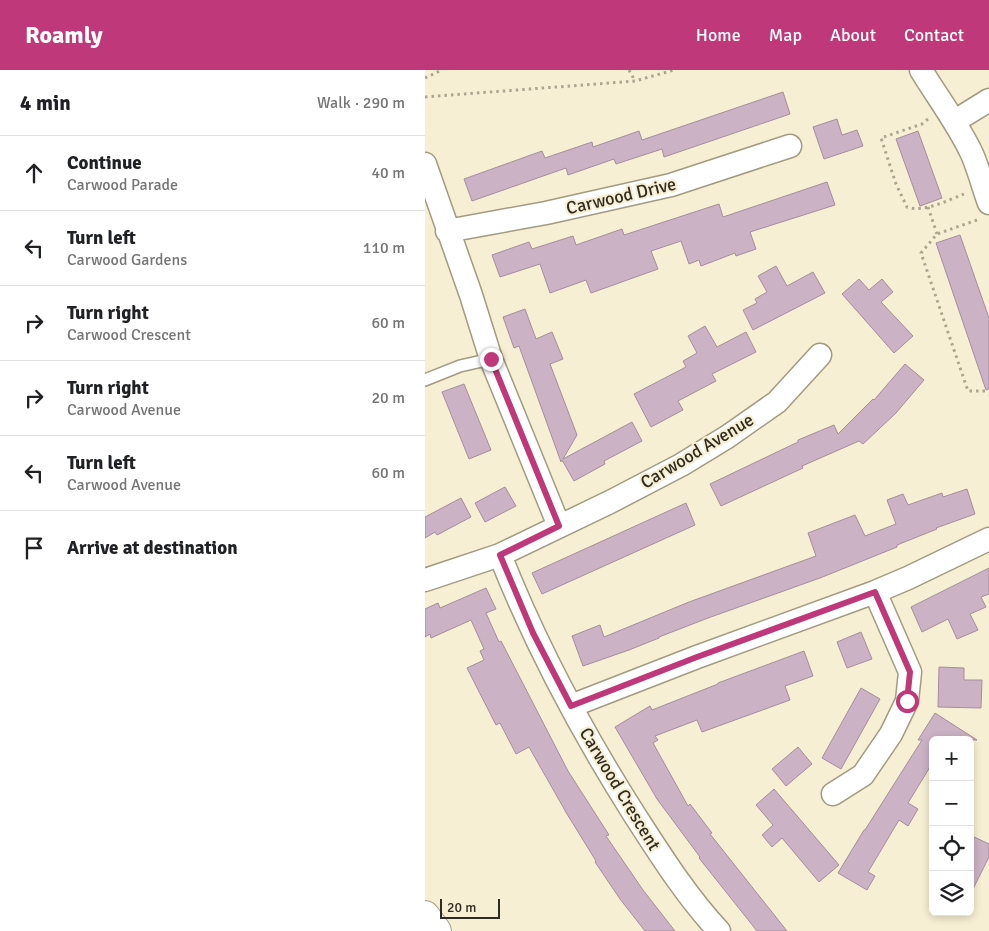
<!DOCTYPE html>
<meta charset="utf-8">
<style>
:root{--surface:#fff;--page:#f2f2f2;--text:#202124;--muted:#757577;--line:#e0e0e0;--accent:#bf3879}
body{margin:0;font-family:Signika,sans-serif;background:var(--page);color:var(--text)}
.controls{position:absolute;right:15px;bottom:15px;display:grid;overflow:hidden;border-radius:8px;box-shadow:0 2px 8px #0003}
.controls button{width:45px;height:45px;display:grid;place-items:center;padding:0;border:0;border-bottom:1px solid var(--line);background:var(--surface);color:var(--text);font:25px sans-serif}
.scale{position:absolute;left:15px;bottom:12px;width:60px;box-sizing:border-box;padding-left:5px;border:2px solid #2f2c22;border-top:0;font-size:14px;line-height:18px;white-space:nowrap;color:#2f2c22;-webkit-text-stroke:4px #f7efd3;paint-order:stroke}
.stop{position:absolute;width:15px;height:15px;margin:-11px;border:4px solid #bf3879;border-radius:50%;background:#fff}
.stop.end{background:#bf3879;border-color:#fff;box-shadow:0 1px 5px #0008}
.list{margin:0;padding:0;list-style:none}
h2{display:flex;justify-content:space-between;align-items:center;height:65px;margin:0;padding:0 20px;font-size:21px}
h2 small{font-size:16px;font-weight:400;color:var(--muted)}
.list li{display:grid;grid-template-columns:32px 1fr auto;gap:15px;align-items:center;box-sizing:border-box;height:75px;padding:0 20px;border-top:1px solid var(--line)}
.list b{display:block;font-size:19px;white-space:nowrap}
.list p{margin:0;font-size:16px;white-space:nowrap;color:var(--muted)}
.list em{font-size:16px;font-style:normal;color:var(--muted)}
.icon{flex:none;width:28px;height:28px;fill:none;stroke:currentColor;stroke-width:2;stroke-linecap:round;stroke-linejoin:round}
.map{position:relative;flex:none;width:564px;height:861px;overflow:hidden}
header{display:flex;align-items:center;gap:30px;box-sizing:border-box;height:70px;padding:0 25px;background:var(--accent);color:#fff}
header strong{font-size:24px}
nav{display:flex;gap:28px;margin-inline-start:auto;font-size:18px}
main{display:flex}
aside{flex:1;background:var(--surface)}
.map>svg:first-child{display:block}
.building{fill:#cbb2c4;stroke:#a48d9e}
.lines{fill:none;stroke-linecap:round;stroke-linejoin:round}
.service-casing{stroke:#a29b81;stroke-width:14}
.minor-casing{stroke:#a29b81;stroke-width:25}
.secondary-casing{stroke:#a29b81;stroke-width:30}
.path{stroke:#aca691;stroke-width:3;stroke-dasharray:2.5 4;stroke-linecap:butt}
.service{stroke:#fff;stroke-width:11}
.minor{stroke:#fff;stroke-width:22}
.secondary{stroke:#fff;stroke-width:28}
.route{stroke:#bf3879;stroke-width:6}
.labels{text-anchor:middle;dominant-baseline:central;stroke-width:4.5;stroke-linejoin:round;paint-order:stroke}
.street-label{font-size:18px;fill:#2f2c22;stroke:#f7efd3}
</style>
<header>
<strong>Roamly</strong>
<nav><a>Home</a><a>Map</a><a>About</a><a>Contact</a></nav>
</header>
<main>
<aside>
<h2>4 min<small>Walk · 290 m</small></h2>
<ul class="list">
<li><svg class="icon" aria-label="ahead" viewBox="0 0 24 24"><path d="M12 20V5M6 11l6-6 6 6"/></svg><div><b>Continue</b><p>Carwood Parade</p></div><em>40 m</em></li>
<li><svg class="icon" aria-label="left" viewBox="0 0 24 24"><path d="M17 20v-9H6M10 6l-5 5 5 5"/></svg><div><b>Turn left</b><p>Carwood Gardens</p></div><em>110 m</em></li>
<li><svg class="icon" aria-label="right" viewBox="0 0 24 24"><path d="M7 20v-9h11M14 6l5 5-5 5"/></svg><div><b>Turn right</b><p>Carwood Crescent</p></div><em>60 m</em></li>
<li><svg class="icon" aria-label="right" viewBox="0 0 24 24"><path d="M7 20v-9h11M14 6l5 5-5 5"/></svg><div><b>Turn right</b><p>Carwood Avenue</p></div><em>20 m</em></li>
<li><svg class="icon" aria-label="left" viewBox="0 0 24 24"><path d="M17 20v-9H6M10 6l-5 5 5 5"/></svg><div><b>Turn left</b><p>Carwood Avenue</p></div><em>60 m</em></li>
<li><svg class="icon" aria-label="arrive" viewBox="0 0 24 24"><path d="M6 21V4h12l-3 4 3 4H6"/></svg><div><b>Arrive at destination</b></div></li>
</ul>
</aside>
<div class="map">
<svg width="564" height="861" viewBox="0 0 564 861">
<rect width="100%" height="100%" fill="#f7efd3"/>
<path class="building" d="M358 22 365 44 239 87 237 79 191 94 189 89 143 105 141 98 47 131 39 109 117 81 120 88 167 72 168 77 214 61 217 70Z
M412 49 417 65 432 60 438 76 399 89 388 57Z
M493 61 517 128 495 136 471 69Z
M402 112 410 135 325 162 331 179 311 186 310 183 276 196 274 190 264 194 256 171 226 181 233 199 166 223 161 210 125 223 115 194 75 207 67 185 104 172 107 179 148 166 151 175 197 159 199 165 294 134 298 147Z
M535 165 564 248V319L561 320 511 173Z
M351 196 362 216 388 202 400 223 328 260 318 240 332 233 330 229 342 222 333 206Z
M434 209 444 220 457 209 468 222 456 232 488 266 469 283 417 224Z
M100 239 111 269 127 262 138 289 125 294 152 365 138 389 207 352 217 371 179 391 180 394 149 411 137 390 136 392 94 276 89 278 78 247Z
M280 256 292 277 321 262 331 282 287 304 291 311 253 331 258 340 226 357 209 324 261 297 258 291 272 283 263 266Z
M480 294 499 310 471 343 438 374 434 371 377 396 378 398 296 436 285 414 373 372V370L409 355 413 364 448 329 449 330Z
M39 314 66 380 44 389 17 322Z
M80 417 91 436 60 452 50 433Z
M542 419 550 444 511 458 512 459 472 475V477L395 508 283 548 234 567V568L204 580 158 596 147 566 175 555 179 567 264 532 391 486 383 463 430 445 440 466 471 454 462 430 478 424 483 435 517 423 518 427Z
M36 428 46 447 12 465 10 462 0 468V447Z
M261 433 270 455 117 524 107 503Z
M564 498V524L556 527 561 537 545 544 553 560 532 569 523 549 497 562 486 537Z
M61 518 71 539 61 543 74 572 76 571 143 701 184 765 181 766 218 820 250 861H220L195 829 170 792 171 791 142 744 104 677 91 684 75 653 71 655 42 598 59 590 55 581 59 579 46 550 6 568 5 564 0 567V539L13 533 15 538Z
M436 562 447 589 422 598 412 572Z
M379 581 388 606 360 616 365 630 277 662 272 650 230 666 233 670 228 673 263 736 265 734 287 763 285 764 362 861H332L274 788 275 787 232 729 190 657 225 636 227 640 293 614V613Z
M514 597 539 598V610H557L556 638 513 637Z
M436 618 455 629 416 699 397 688Z
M510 643 552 670H508V692L483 733 493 739 483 756 474 750 443 802 450 806 442 820 413 803 439 760H440L497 670H493Z
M373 677 387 694 361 716 347 699Z
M349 719 414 795 394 812 357 768 347 777 337 765 348 755 331 735Z
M545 765 564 774V787L545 825Z"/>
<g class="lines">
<g class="service-casing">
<path id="service" d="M0 310 35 296 66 289"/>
</g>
<g class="minor-casing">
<path id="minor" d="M496 0C513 28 533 54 547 84 554 100 558 117 564 133
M530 51 564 30
M0 94 46 225 66 289 134 456
M22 161 121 143 246 115 365 76
M75 485C111 576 157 662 209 744 235 784 261 826 294 861
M0 510 75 485 185 432 256 395 302 367 352 332 395 285
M146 636 272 587 450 522 483 508 564 469
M408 724 438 705 466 664 482 631 485 602 450 522"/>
</g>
<g class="secondary-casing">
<path id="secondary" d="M0 845 12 861"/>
</g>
<path class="path" d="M204 0 210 11
M0 8 17 0
M0 27 210 11 249 0
M503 49 497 54 456 68 471 114 482 137C499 143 523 130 539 124
M503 137 512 164
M552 150 512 164 496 183 543 321H564"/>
<use href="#service" class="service"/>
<use href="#minor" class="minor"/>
<use href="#secondary" class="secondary"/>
</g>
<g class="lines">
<path class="route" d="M66 289 134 456 75 485 108 563 146 636 272 587 450 522 485 602 482 631"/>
</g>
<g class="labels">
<g class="street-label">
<text transform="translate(196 126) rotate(-13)">Carwood Drive</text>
<text transform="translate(272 381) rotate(-31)">Carwood Avenue</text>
<text transform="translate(195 719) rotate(59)">Carwood Crescent</text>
</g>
</g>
</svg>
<div class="controls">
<button>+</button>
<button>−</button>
<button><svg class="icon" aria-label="locate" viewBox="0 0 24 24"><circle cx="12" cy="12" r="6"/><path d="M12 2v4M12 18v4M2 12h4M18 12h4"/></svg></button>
<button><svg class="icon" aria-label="layers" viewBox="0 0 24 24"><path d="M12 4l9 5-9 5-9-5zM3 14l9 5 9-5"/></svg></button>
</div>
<div class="scale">20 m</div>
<div class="stop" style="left:482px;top:631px"></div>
<div class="stop end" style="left:66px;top:289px"></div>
</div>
</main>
